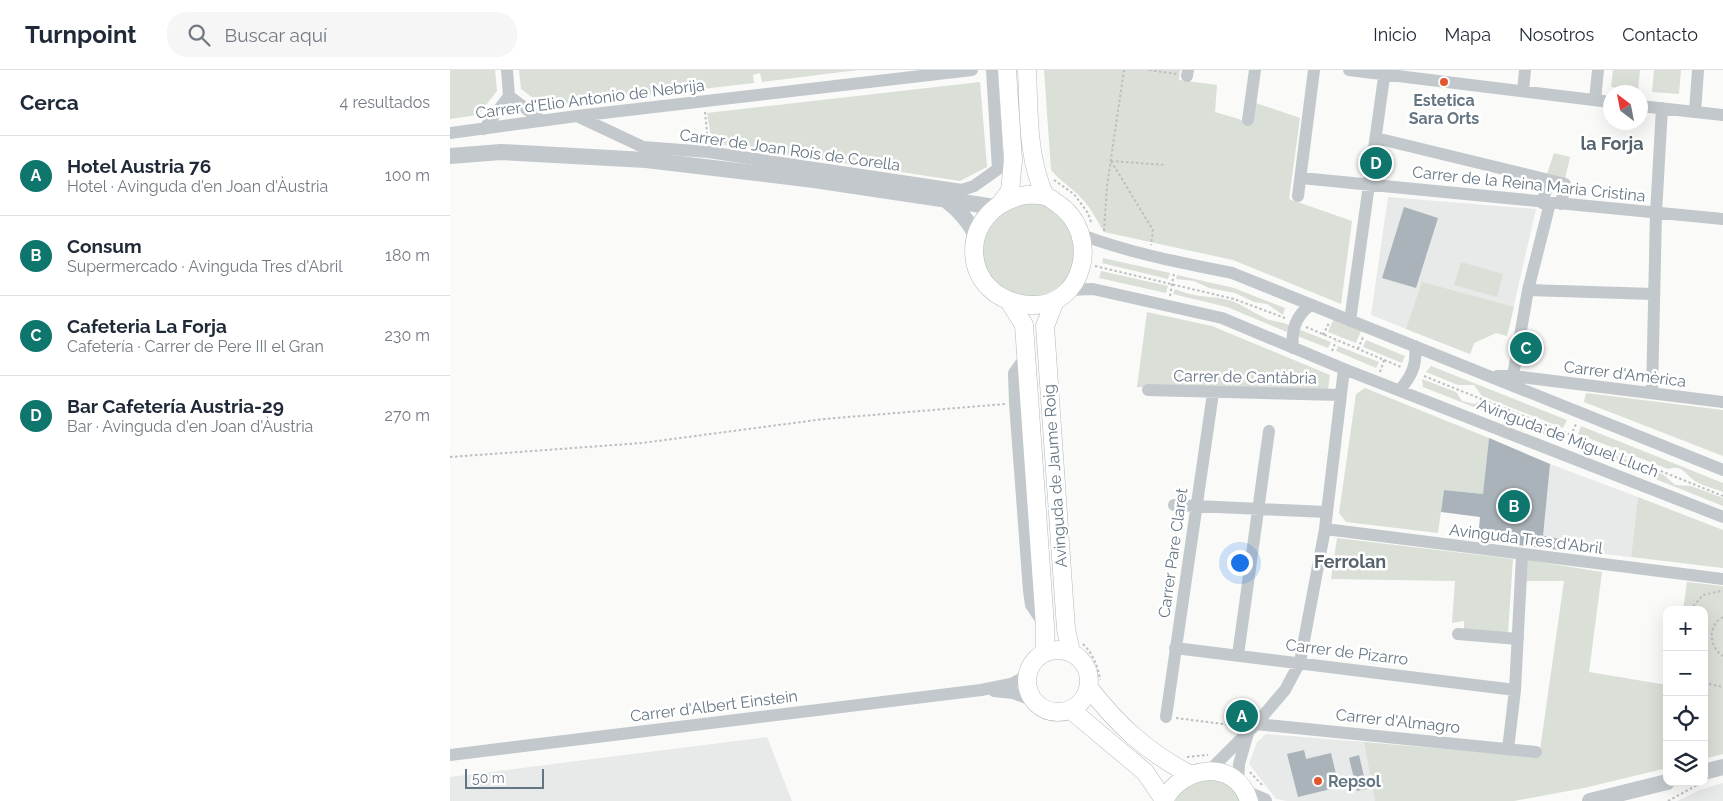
<!DOCTYPE html>
<html lang="es">
<meta charset="utf-8">
<style>
:root{--surface:#fff;--page:#f6f6f7;--text:#1f2937;--muted:#747a83;--line:#e0e1e3;--accent:#0f766e}
body{margin:0;font-family:Raleway,sans-serif;background:var(--page);color:var(--text)}
.controls{position:absolute;right:15px;bottom:15px;display:grid;overflow:hidden;border-radius:10px;box-shadow:0 5px 20px #0002}
.controls button{width:45px;height:45px;display:grid;place-items:center;padding:0;border:0;border-bottom:1px solid var(--line);background:var(--surface);color:var(--text);font:25px sans-serif}
.compass{position:absolute;left:1153px;top:15px;width:45px;height:45px;border-radius:50%;background:var(--surface);box-shadow:0 5px 20px #0002;rotate:328deg}
.scale{position:absolute;left:15px;bottom:12px;width:79px;box-sizing:border-box;padding-left:5px;border:2px solid #657683;border-top:0;font-size:14px;line-height:18px;white-space:nowrap;color:#657683;-webkit-text-stroke:4px #fff;paint-order:stroke}
.you{position:absolute;left:789px;top:492px;width:18px;height:18px;margin:-12px;border:4px solid #fff;border-radius:50%;background:#1a73e8;box-shadow:0 0 0 8px #1a73e833}
.badge{display:grid;place-items:center;width:32px;height:32px;border-radius:50%;background:var(--accent);color:#fff;font-size:16px;font-weight:700}
.pin{position:absolute;translate:-50% -50%;border:2px solid #fff;box-shadow:0 1px 5px #0006}
.list{margin:0;padding:0;list-style:none}
h2{display:flex;justify-content:space-between;align-items:center;height:65px;margin:0;padding:0 20px;font-size:21px}
h2 small{font-size:16px;font-weight:400;color:var(--muted)}
.list li{display:grid;grid-template-columns:32px 1fr auto;gap:15px;align-items:center;box-sizing:border-box;height:80px;padding:0 20px;border-top:1px solid var(--line)}
.list b{display:block;font-size:19px;white-space:nowrap}
.list p{margin:0;font-size:16px;white-space:nowrap;color:var(--muted)}
.list em{font-size:16px;font-style:normal;color:var(--muted)}
.icon{flex:none;width:28px;height:28px;fill:none;stroke:currentColor;stroke-width:2;stroke-linecap:round;stroke-linejoin:round}
.map{position:relative;flex:none;width:1273px;height:731px;overflow:hidden}
header{display:flex;align-items:center;gap:30px;box-sizing:border-box;height:70px;padding:0 25px;background:var(--surface);border-bottom:1px solid var(--line)}
header strong{font-size:24px}
nav{display:flex;gap:28px;margin-inline-start:auto;font-size:18px}
.search{width:350px;height:45px;background:var(--page);display:flex;align-items:center;gap:12px;box-sizing:border-box;padding:0 18px;border-radius:20px;color:var(--muted);font-size:19px}
main{display:flex}
aside{flex:1;background:var(--surface)}
.map>svg:first-child{display:block}
.built{fill:#e8e9e9}
.green{fill:#dadfd7}
.building{fill:#aab3b9}
.lines{fill:none;stroke-linecap:round;stroke-linejoin:round}
.secondary-casing{stroke:#b3babf;stroke-width:19}
.path{stroke:#bbbfc2;stroke-width:2;stroke-dasharray:2.5 2.5;stroke-linecap:butt}
.minor{stroke:#c3c8cc;stroke-width:12}
.tertiary{stroke:#c3c8cc;stroke-width:16}
.secondary{stroke:#fff;stroke-width:18}
.poi-dot{fill:#e4572e;stroke:#fff;stroke-width:2}
.labels{text-anchor:middle;dominant-baseline:central;stroke-width:5;stroke-linejoin:round;paint-order:stroke}
.street-label{font-size:16px;fill:#657683;stroke:#fff}
.poi-label{font-size:16px;font-weight:bold;fill:#657683;stroke:#fff}
.neighbourhood-label{font-size:18px;font-weight:bold;fill:#57646e;stroke:#fff}
</style>
<header>
<strong>Turnpoint</strong>
<div class="search"><svg class="icon" aria-label="search" viewBox="0 0 24 24"><circle cx="10" cy="10" r="6"/><path d="M15 15l6 6"/></svg>Buscar aquí</div>
<nav><a>Inicio</a><a>Mapa</a><a>Nosotros</a><a>Contacto</a></nav>
</header>
<main>
<aside>
<h2>Cerca<small>4 resultados</small></h2>
<ul class="list">
<li><span class="badge">A</span><div><b>Hotel Austria 76</b><p>Hotel · Avinguda d'en Joan d'Àustria</p></div><em>100 m</em></li>
<li><span class="badge">B</span><div><b>Consum</b><p>Supermercado · Avinguda Tres d'Abril</p></div><em>180 m</em></li>
<li><span class="badge">C</span><div><b>Cafeteria La Forja</b><p>Cafetería · Carrer de Pere III el Gran</p></div><em>230 m</em></li>
<li><span class="badge">D</span><div><b>Bar Cafetería Austria-29</b><p>Bar · Avinguda d'en Joan d'Àustria</p></div><em>270 m</em></li>
</ul>
</aside>
<div class="map">
<svg width="1273" height="731" viewBox="0 0 1273 731">
<rect width="100%" height="100%" fill="#fafaf8"/>
<path class="built" d="M938 127 1086 139 1057 266 1046 263 1024 273 1020 284 921 245Z
M1039 368 1100 394 1188 427 1181 487 1028 471Z
M816 664 914 672 926 731H837L826 729 799 694 807 672Z
M317 667 342 731H0V707Z
M1273 713V731H1227L1250 720Z"/>
<path class="green" d="M0 0H45L47 21 28 45 0 49Z
M69 0H408L312 12 310 3 303 5 304 13 95 37 71 19Z
M594 0H730L729 10 767 15 765 42 789 49 801 56 806 33 850 48 839 129 902 151 891 234 783 190 654 162C648 152 642 140 634 131 624 119 611 112 601 100Z
M1163 0H1190L1188 21 1161 17Z
M1204 0H1231L1229 24 1202 22Z
M530 12 537 97 510 111 262 73 257 43Z
M1104 83 1120 87 1115 109 1097 104Z
M532 180a47 47 0 1 1 94 0a47 47 0 1 1-94 0Z
M653 188 720 203 718 209 652 193Z
M1011 192 1053 204 1047 227 1004 215Z
M651 201 718 216 716 223 649 208Z
M727 205 784 218 835 238 833 245 817 234 804 232 785 223 759 218 744 211 726 209Z
M972 212 1064 237 1057 266 1046 263 1024 273 1020 284 956 259Z
M725 219C743 228 762 225 782 231 793 235 802 242 813 247 821 252 830 251 839 255L837 262 777 237 723 224Z
M697 242 762 256 880 305 878 320 687 317Z
M884 248 912 259 906 273 878 262Z
M848 259 881 272 878 278 847 266Z
M916 270 955 286 952 293 913 277Z
M888 276 929 292 926 298 886 281Z
M981 296 1117 350 1113 358 1032 326 1024 315H1008L976 302Z
M972 309 1006 322 1012 331 1024 334 1029 332 1111 364 1108 370 973 317Z
M915 318 1039 368 1033 424 994 420 988 463 896 452 889 443 906 324Z
M1136 323 1273 340V386L1134 332Z
M1131 356 1273 413V422C1264 418 1249 415 1242 409 1234 402 1231 395 1218 399L1128 364Z
M1125 369 1214 405 1225 415 1241 416 1273 428V436L1123 376Z
M1188 427 1273 460V498L1181 487Z
M887 468 1063 489 1058 563 1014 559V551L1002 553 1005 511 881 509Z
M1077 490 1152 502 1139 602 1217 615V698L1134 718 1064 731H925L914 672 1089 687 1114 511H1076Z
M1237 512 1273 516V684L1254 689V540H1233Z
M765 709 777 713 795 731H725C735 715 747 710 765 709Z"/>
<path class="building" d="M954 137 988 148 966 218 932 208Z
M1039 368 1100 394 1093 466 1111 469 1109 480 1028 470 1030 447 991 442 994 420 1033 424Z
M854 680 856 689 881 683 889 717 848 727 837 684Z
M909 685 917 719 907 721 899 688Z"/>
<g class="lines">
<g class="secondary-casing">
<path id="secondary" d="M577 0C579 42 577 87 595 126
M576 125C582 125 590 124 595 126 600 127 604 132 608 134 652 164 634 238 581 235 508 231 504 138 576 125Z
M551 133 560 121 563 90 557 0
M559 231 574 255 595 556V582
M605 231 595 256 616 559 621 582
M577 611a31 31 0 1 1 62 0a31 31 0 1 1-62 0Z
M639 618C669 656 696 681 739 704
M621 640 695 702 714 730
M714 731C731 695 786 688 799 731"/>
</g>
<path class="path" d="M699 0 727 4
M255 42 258 72
M661 91 703 160 701 175
M661 91 716 95
M604 110 624 124 638 143 641 152
M654 161 657 116 674 0
M645 196 784 229 835 248
M720 226 724 203
M856 257 951 297
M873 265 879 253
M908 279 913 267
M882 281 886 271
M930 302 934 290
M974 306 1273 426
M1117 375 1126 354
M0 387 192 373 374 349 555 334
M1240 540 1253 525 1271 521
M1273 547C1257 556 1259 577 1273 586
M633 574C643 584 648 596 650 610
M1254 613 1273 617
M726 648 781 655 785 658
M737 687 758 685
M800 702 812 715
M1218 731 1249 714"/>
<path class="minor" d="M57 0 59 26
M899 0 1160 32
M737 6 738 0
M1073 21 1075 0
M1145 30 1148 0
M1190 36 1273 45
M1245 42 1248 0
M127 46 193 77 258 82 512 120 524 116 548 99 542 0
M798 50 805 0
M34 59 59 26 92 51
M0 63 127 46 522 0
M926 68 1099 110
M851 108 1273 149
M848 126 864 0
M1092 133 1099 110 1115 114 1111 134
M632 165C680 183 732 193 782 203L1273 400
M618 220 643 219 772 248 894 299 1273 447
M1078 220 1204 224
M900 251 935 0
M843 278C841 260 846 245 861 235
M577 285 564 303 565 333 579 521 581 535 595 556
M1047 306H1063L1273 332
M1065 312 1063 306 1078 220 1100 133
M698 320 891 325
M950 320C962 305 967 295 965 276
M1202 323 1206 143 1212 38
M724 435 877 442
M875 459 1273 509
M1008 564 1068 569
M725 578 1065 620
M788 585 819 361
M544 621 563 623 582 630
M716 647 763 323
M806 654 1086 682
M1058 679 1065 620 1072 485
M0 685 531 620 561 614 577 606
M759 701 806 654 835 620 850 592 875 459 894 299
M788 712 789 694 798 663"/>
<path class="tertiary" d="M0 86 51 82 196 90 364 110 545 137
M497 131C510 141 519 151 526 166
M1254 702 1273 697
M797 724 814 731
M1140 731 1217 712"/>
<use href="#secondary" class="secondary"/>
</g>
<g class="poi-dot">
<circle cx="994" cy="12" r="5"/>
<circle cx="868" cy="711" r="5"/>
</g>
<g class="labels">
<g class="street-label">
<text transform="translate(140 29) rotate(-7)">Carrer d'Elio Antonio de Nebrija</text>
<text transform="translate(340 80) rotate(8)">Carrer de Joan Roís de Corella</text>
<text transform="translate(1079 114) rotate(6)">Carrer de la Reina Maria Cristina</text>
<text transform="translate(1175 304) rotate(7)">Carrer d'Amèrica</text>
<text transform="translate(795 307) rotate(1)">Carrer de Cantàbria</text>
<text transform="translate(1118 368) rotate(21)">Avinguda de Miguel Lluch</text>
<text transform="translate(605 406) rotate(-94)">Avinguda de Jaume Roig</text>
<text transform="translate(1076 469) rotate(7)">Avinguda Tres d'Abril</text>
<text transform="translate(723 483) rotate(-82)">Carrer Pare Claret</text>
<text transform="translate(897 582) rotate(7)">Carrer de Pizarro</text>
<text transform="translate(264 636) rotate(-7)">Carrer d'Albert Einstein</text>
<text transform="translate(948 651) rotate(6)">Carrer d'Almagro</text>
</g>
<g class="poi-label">
<text x="994" y="30">Estetica<tspan x="994" dy="18">Sara Orts</tspan></text>
<text x="878" y="711" text-anchor="start">Repsol</text>
</g>
<g class="neighbourhood-label">
<text x="1162" y="73">la Forja</text>
<text x="900" y="491">Ferrolan</text>
</g>
</g>
</svg>
<div class="controls">
<button>+</button>
<button>−</button>
<button><svg class="icon" aria-label="locate" viewBox="0 0 24 24"><circle cx="12" cy="12" r="6"/><path d="M12 2v4M12 18v4M2 12h4M18 12h4"/></svg></button>
<button><svg class="icon" aria-label="layers" viewBox="0 0 24 24"><path d="M12 4l9 5-9 5-9-5zM3 14l9 5 9-5"/></svg></button>
</div>
<svg class="compass" viewBox="-18 -18 36 36"><path d="M0-13l5 13h-10z" fill="#e53935"/><path d="M0 13l5-13h-10z" fill="#747a83"/></svg>
<div class="scale">50 m</div>
<div class="you"></div>
<div class="pin badge" style="left:792px;top:646px">A</div>
<div class="pin badge" style="left:1064px;top:436px">B</div>
<div class="pin badge" style="left:1076px;top:278px">C</div>
<div class="pin badge" style="left:926px;top:93px">D</div>
</div>
</main>
